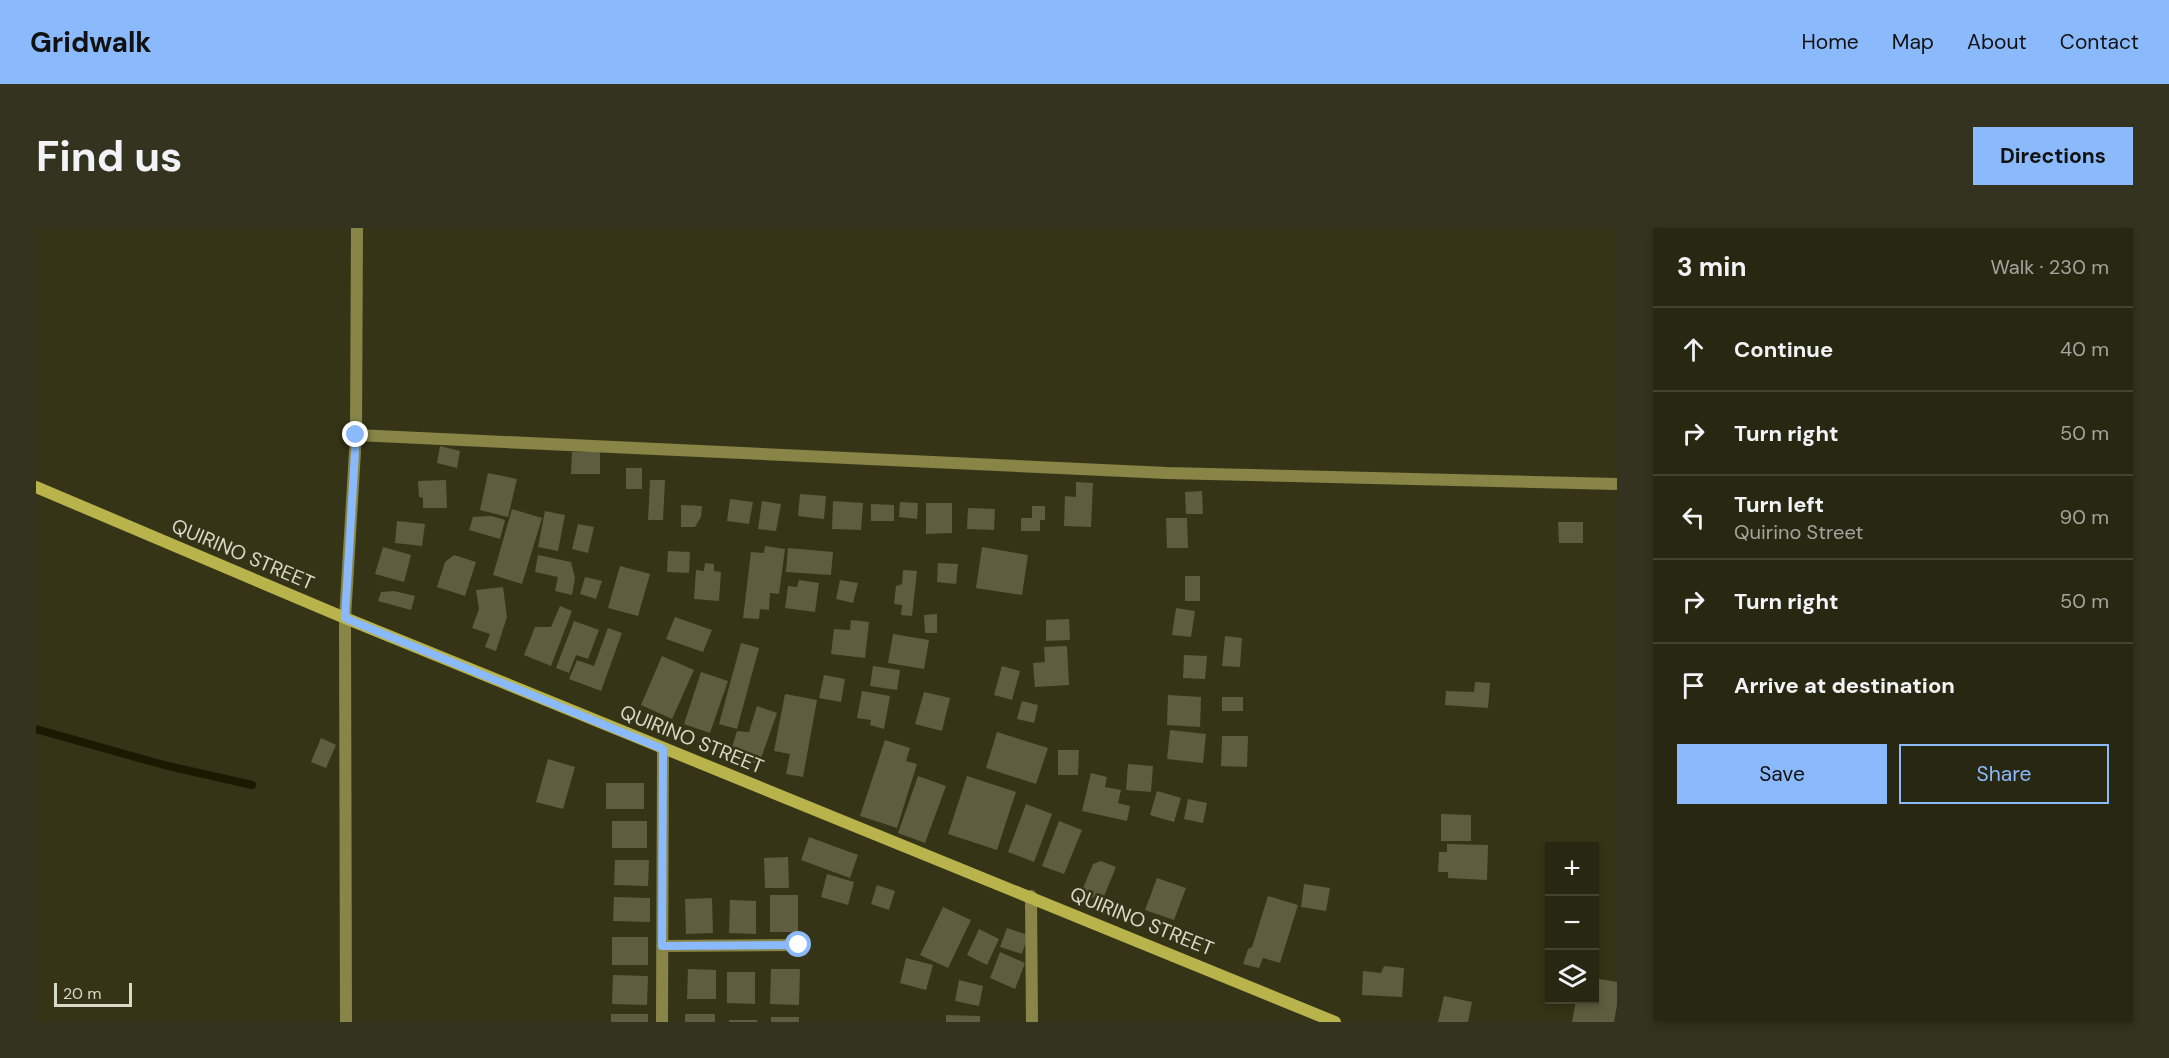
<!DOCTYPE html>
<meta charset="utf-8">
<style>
:root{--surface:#282711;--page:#34331f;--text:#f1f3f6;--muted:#a5a59f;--line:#444431;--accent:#8abafc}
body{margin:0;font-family:"DM Sans",sans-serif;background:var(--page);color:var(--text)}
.controls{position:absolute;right:18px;bottom:18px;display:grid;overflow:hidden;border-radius:0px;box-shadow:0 3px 9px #0003}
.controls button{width:54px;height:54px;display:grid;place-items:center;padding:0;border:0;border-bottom:2px solid var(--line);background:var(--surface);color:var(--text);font:30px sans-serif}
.scale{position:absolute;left:18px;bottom:15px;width:78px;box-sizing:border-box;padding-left:6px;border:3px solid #d9d9c8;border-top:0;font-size:16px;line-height:21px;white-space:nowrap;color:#d9d9c8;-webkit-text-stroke:4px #353417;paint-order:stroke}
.stop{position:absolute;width:18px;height:18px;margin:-14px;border:4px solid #8abafc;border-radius:50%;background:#fff}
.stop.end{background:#8abafc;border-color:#fff;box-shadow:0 2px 6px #0008}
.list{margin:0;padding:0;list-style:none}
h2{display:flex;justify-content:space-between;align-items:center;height:78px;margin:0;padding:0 24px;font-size:26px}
h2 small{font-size:20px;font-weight:400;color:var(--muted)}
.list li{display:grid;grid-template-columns:39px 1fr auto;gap:18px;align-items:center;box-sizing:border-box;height:84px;padding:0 24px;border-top:2px solid var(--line)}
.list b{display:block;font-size:22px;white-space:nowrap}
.list p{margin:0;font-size:20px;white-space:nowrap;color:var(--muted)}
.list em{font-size:20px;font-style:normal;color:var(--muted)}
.actions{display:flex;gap:12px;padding:18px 24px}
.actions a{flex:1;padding:14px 0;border:2px solid var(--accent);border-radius:0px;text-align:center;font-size:21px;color:var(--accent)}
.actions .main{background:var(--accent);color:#111}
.icon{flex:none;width:33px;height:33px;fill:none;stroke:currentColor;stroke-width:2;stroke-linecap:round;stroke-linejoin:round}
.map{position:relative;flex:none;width:1581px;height:794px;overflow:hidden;border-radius:0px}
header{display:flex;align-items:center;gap:36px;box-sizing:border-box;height:84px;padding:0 30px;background:var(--accent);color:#111}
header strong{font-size:28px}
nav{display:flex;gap:33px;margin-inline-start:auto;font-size:21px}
.intro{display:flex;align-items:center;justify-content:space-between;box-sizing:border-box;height:144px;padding:0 36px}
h1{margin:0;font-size:42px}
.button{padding:15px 27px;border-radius:0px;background:var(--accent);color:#111;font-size:21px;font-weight:700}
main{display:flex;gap:36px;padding:0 36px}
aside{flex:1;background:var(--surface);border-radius:0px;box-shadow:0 3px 9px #0003}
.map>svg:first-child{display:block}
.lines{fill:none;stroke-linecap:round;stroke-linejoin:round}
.stream{stroke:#1b1900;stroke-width:8}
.building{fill:#5e5d3f}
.street{stroke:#888547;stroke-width:12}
.secondary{stroke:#b8b34b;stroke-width:12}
.route{stroke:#8abafc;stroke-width:8}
.labels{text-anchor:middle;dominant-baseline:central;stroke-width:5;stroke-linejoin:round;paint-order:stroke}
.street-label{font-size:20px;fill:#d9d9c8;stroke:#353417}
</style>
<header>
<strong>Gridwalk</strong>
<nav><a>Home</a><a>Map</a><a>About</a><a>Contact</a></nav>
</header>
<div class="intro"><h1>Find us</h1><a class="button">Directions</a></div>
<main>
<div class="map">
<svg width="1581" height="794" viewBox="0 0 1581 794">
<rect width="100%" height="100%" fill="#353417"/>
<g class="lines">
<path class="stream" d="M0 501 128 537 216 557"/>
</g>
<path class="building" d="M404 218 424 223 421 240 401 235Z
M536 224H564V246H535Z
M590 240H606V261H590Z
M452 245 481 251 472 289 444 282Z
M410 252 411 280H387V270L383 269 382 253Z
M614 252H629L627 292H612Z
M1040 254 1057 255 1055 299 1028 298 1029 268 1040 269Z
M1166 263 1167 286H1150L1149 264Z
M764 266 790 268 788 291 762 288Z
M694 271 717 274 713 296 691 293Z
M726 273 745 276 740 303 722 301Z
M797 273 827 275 825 302 796 301Z
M864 274 882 275 881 291 863 289Z
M890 275H916V305L890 306Z
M835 276 858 277V293H835Z
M645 277 666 278 665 289 659 299H645Z
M996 278H1009V292H1004V303H985V290H996Z
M932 280 959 281 958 302 931 301Z
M476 281 506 290 486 356 457 347Z
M509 283 529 287 522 323 502 319Z
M455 288 469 292 464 311 433 302 437 289Z
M1130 290H1151L1152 320H1131Z
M361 293 389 296 386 318 359 315Z
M1522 294H1547V315H1523Z
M542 296 558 299 552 325 536 321Z
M729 318 749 321 743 366 734 365 733 382 724 381 723 391 707 390 715 324 728 325Z
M347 319 375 327 368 354 339 346Z
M946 319 992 327 986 367 940 360Z
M752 320 797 324 795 347 750 344Z
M632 323 654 324 653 345 631 344Z
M418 327 440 334 429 368 401 359 409 334Z
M502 327 535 334 539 350 536 367 519 363 522 349 499 344Z
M669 335 678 336V343L685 344 683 373 658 371 660 342 668 343Z
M902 335 922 336 920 356 901 354Z
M584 338 614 346 602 388 572 380Z
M867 342 881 343 876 388 865 387 866 377 858 376 860 358 866 356Z
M1149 348H1164V373H1149Z
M549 349 566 353 560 371 544 366Z
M763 352 783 355 779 384 749 380 752 358 761 359Z
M804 352 822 355 817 375 800 371Z
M467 359 471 389 460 423 449 419 454 406 436 400 443 381 440 362Z
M358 363 379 368 375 382 342 373 345 364Z
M524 378 536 383 515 438 488 427 499 399H515Z
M1140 380 1159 383 1155 409 1136 407Z
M901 386V405H889L888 387Z
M639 389 676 402 667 424 630 411Z
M1033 391 1034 412 1010 413V392Z
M815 392 833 394 829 430 795 426 798 401 814 402Z
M538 393 563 402 552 431 540 427 533 445 520 440Z
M572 400 586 405 565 463 533 451 541 432 558 438Z
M857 406 893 412 888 441 852 435Z
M1189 408 1206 410 1204 439 1186 438Z
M705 415 723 420 701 501 683 496Z
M1031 418 1033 457 999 459 997 435 1009 434 1008 419Z
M1148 427 1171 428 1169 451 1147 450Z
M626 428 658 442 636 491 605 477Z
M837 438 864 442 861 462 834 458Z
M966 438 984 443 976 472 958 467Z
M665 444 692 453 674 505 648 496Z
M788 447 809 451 805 474 783 470Z
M1439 454 1454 455 1452 480 1409 477 1410 463 1438 464Z
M826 463 854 468 848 501 834 497 835 492 821 490Z
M888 464 914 470 906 503 879 496Z
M749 466 781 472 767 549 750 546 754 526 738 523Z
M1132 467 1165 469 1164 499 1131 497Z
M1186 469H1207V483H1186Z
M986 473 1002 477 998 495 981 491Z
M721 478 741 485 723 536 694 526 701 503 713 504Z
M1134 502 1170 506 1167 535 1131 531Z
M961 504 1012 520 1000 556 950 540Z
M1186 508H1212L1211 539 1185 538Z
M285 510 300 517 290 540 275 534Z
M849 512 874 520 870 533 881 536 861 600 824 588Z
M1022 522H1043L1042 547H1022Z
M512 531 539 539 527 581 500 574Z
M1092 536 1117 538 1115 564 1090 562Z
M1055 545 1071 549 1069 559 1085 562 1082 575 1094 578 1091 593 1046 583Z
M882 548 910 558 889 615 862 605Z
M931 548 980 564 961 622 912 606Z
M570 555H608V581H570Z
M1121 563 1145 570 1138 594 1114 587Z
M1152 571 1171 575 1167 595 1148 591Z
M990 576 1016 586 998 634 972 624Z
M1405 586 1435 587V613H1405Z
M576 593H611V620H576Z
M1023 593 1046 602 1028 646 1006 638Z
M773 609 822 627 814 650 765 632Z
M1411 616 1452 617 1451 652 1412 650V644H1402L1403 624H1411Z
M752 629 753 660H729L728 630Z
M579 632H613L612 658 578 657Z
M1065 633 1080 639 1066 673 1045 665 1057 636Z
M791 646 818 654 812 677 785 669Z
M1121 650 1150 660 1138 692 1109 682Z
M1268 656 1294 660 1290 683 1265 679Z
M841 657 859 663 853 682 835 676Z
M734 667H762V704H734Z
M1232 668 1262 677 1244 735 1227 730 1223 740 1207 736 1212 721 1216 719Z
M578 669 614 670V694L577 693Z
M676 670 677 705 650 706 649 671Z
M694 672 720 673V706L693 705Z
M907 679 935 692 912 740 884 727Z
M971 700 992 707 986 726 964 719Z
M943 701 963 711 951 737 931 727Z
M576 709H612V737H576Z
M964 724 989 735 979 761 954 750Z
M870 730 897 737 890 762 864 755Z
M1348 738 1368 740 1366 769 1326 767 1327 743 1345 745Z
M652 741 680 742V771H651Z
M735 741H764L763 777 734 776Z
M691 744H719V776L691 775Z
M577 747 612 748 611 777 576 776Z
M1558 750 1581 754V777L1578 794H1536L1540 772H1558Z
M923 752 947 758 943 778 919 773Z
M1408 768 1436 774 1432 794H1402Z
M575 786H612V794H575Z
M649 786H679V794H649Z
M910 787 944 788V794H910Z
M735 789H763V794H735Z
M693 792H721V794H693Z"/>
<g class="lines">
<path class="street" d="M320 207 1131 245 1581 256
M995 668 996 794
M626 718 763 717
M310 794 309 390 320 207 321 0
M626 794 627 521"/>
<path class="secondary" d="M0 259 309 390 1299 794"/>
</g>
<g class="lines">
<path class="route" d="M320 207 309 390 627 521 626 718 763 717"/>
</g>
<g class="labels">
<g class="street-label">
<text transform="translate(207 326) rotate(23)">QUIRINO STREET</text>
<text transform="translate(656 511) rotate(22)">QUIRINO STREET</text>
<text transform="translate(1106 693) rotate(22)">QUIRINO STREET</text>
</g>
</g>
</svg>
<div class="controls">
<button>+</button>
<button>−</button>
<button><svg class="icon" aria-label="layers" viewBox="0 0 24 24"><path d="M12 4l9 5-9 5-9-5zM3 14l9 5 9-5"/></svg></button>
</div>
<div class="scale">20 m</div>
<div class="stop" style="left:763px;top:717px"></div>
<div class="stop end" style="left:320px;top:207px"></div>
</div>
<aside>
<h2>3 min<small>Walk · 230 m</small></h2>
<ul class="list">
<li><svg class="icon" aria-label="ahead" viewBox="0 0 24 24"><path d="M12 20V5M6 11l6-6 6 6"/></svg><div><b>Continue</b></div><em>40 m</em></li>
<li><svg class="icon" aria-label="right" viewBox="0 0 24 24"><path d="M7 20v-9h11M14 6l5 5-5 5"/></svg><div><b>Turn right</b></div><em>50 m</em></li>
<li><svg class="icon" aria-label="left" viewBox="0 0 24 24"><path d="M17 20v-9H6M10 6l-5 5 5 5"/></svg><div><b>Turn left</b><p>Quirino Street</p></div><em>90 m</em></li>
<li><svg class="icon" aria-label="right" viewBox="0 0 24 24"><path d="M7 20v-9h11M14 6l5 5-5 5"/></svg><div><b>Turn right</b></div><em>50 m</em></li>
<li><svg class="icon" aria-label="arrive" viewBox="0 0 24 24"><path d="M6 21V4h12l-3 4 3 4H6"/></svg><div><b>Arrive at destination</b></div></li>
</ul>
<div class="actions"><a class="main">Save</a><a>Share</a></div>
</aside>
</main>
